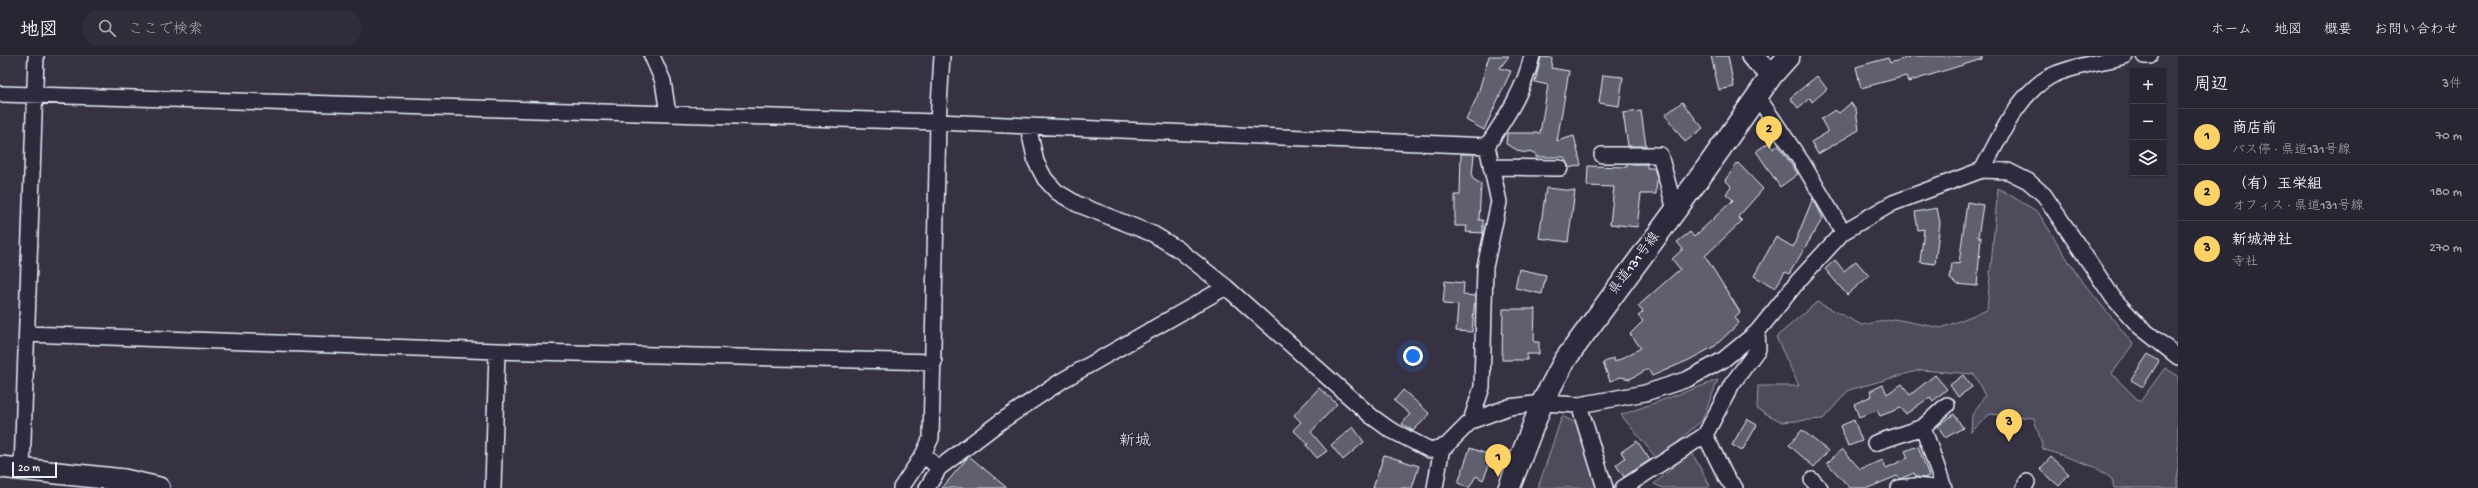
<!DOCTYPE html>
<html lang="ja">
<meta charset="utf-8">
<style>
:root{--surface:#282633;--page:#302e3b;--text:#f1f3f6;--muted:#a5a5ac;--line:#44434e;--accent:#ffd166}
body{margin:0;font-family:"Gochi Hand","Klee One",sans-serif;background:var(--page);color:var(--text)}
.controls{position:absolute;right:12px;top:12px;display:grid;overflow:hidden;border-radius:0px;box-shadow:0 1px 3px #0004}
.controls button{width:36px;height:36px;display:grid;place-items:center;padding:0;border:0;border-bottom:1px solid var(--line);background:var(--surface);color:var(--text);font:20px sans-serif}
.scale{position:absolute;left:12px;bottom:10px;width:45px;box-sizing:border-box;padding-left:4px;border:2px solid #e8f1f8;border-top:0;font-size:11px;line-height:14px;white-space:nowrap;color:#e8f1f8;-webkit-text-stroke:3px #2f2a3d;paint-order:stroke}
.you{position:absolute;left:1413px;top:300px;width:14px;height:14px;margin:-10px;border:3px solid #fff;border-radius:50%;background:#1a73e8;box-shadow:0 0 0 6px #1a73e833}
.badge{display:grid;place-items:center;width:26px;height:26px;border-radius:50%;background:var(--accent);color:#111;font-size:13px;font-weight:700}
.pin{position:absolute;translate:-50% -33px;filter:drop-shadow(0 1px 2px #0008)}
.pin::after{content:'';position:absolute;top:21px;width:14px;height:12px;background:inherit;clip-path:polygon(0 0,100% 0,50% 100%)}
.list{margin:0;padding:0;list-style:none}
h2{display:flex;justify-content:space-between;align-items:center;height:52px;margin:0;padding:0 16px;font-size:17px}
h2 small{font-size:13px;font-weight:400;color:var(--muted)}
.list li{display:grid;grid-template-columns:26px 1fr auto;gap:12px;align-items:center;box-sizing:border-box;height:56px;padding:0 16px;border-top:1px solid var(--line)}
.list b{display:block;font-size:15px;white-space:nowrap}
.list p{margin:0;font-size:13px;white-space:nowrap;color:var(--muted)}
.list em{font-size:13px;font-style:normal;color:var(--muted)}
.icon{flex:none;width:22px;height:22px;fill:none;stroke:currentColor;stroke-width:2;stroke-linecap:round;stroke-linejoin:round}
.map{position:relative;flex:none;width:2178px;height:432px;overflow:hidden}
header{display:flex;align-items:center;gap:24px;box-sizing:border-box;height:56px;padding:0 20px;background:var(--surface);border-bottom:1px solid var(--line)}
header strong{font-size:19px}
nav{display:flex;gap:22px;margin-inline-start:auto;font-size:14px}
.search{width:280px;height:36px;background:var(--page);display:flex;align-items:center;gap:10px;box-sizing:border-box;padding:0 14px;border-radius:22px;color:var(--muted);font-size:15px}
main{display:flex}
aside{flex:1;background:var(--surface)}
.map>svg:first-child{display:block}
.green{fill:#4d4b5c;stroke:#9a9eaa}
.building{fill:#605e6e;stroke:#e8f1f8}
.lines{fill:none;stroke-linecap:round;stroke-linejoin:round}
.street-casing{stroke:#e8f1f8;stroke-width:18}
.secondary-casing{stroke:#e8f1f8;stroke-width:24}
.street{stroke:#2f2a3d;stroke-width:15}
.secondary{stroke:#2f2a3d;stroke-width:21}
.labels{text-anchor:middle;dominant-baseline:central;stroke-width:3;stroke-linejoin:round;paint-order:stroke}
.street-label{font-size:14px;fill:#e8f1f8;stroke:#2f2a3d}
.quarter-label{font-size:16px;fill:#e8f1f8;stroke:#2f2a3d}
</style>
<header>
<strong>地図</strong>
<div class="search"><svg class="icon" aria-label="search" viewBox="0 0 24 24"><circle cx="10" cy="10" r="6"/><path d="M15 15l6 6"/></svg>ここで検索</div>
<nav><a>ホーム</a><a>地図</a><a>概要</a><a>お問い合わせ</a></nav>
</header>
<main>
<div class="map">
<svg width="2178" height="432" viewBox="0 0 2178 432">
<rect width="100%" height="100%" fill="#363244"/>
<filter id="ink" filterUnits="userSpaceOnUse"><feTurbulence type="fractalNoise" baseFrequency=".025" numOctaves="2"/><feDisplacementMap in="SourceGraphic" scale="8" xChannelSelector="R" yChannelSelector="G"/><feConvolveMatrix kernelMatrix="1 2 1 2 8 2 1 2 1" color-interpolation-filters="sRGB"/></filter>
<g filter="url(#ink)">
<path class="green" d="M1998 132 2038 156 2078 220 2133 288 2112 318 2140 346 2165 312 2178 320V432H2114L2112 423 2095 411 2043 393 2034 362 1990 358 1971 376 1972 359 1985 340 1974 318 1920 314 1849 334 1823 363 1782 366 1757 353 1758 330H1799L1776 281 1817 246 1862 269 1894 263 1941 272 1987 254Z
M1718 324 1702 364 1658 404 1621 359Z
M1562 360 1576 367 1597 432H1538Z
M1691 395 1710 430 1707 432H1663L1654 428Z"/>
<path class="building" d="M1489 0H1509L1500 12 1511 15 1484 74 1466 64 1477 41Z
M1711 0H1728L1734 31 1719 34Z
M1912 0H1982V3L1908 26 1906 20 1861 32 1856 11 1888 2 1890 7Z
M1541 1 1552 2 1551 12 1569 15 1557 85 1574 80 1581 109 1569 112 1564 101H1536V97L1521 96 1506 88 1507 77H1540L1548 29 1535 26Z
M1603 19 1623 21 1619 50 1599 47Z
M1817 20 1827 33 1812 46 1810 42 1798 52 1790 42Z
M1682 46 1703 72 1685 86 1665 59Z
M1851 47 1856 54 1859 74 1818 98 1811 86 1828 76 1821 63 1835 54 1839 57Z
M1641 55 1646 90H1628L1623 57Z
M1769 87 1773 93 1778 89 1798 118 1780 131 1756 95Z
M1461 98H1474L1472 120 1473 123 1481 128 1479 164H1483V177L1466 176 1467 170H1455V139H1460Z
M1738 107 1763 133 1738 161 1742 165 1705 200 1740 256 1735 261 1739 267 1715 290 1689 304 1652 320 1648 313 1630 323 1621 321 1610 325 1603 307 1613 302 1615 306 1641 292 1630 278 1643 265 1638 260 1643 256 1638 250 1680 213 1672 203 1683 193 1677 186 1690 176 1694 181 1733 144 1726 138 1731 130 1725 124Z
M1627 108H1647V112H1654L1657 121 1656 138H1641L1637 171 1610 168 1614 131 1587 130 1588 110 1627 111Z
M1546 132 1575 135 1568 186 1539 182Z
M1813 142 1823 162 1789 218 1785 216 1775 232 1754 220 1776 181 1793 191Z
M1967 146 1983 149 1978 181H1981L1977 230 1957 228 1950 223 1952 207 1959 208Z
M1937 152 1940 167 1935 208 1920 206 1924 173 1918 174 1915 156Z
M1835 204 1844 215 1856 205 1869 220 1847 239 1825 213Z
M1519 213 1546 219 1542 238 1515 232Z
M1445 225 1464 227 1463 239 1475 240 1472 276 1456 275 1458 249 1443 248Z
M1503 253H1535L1534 286H1539V298H1527V304H1502Z
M2148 298 2159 305 2143 331 2131 324Z
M1935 319 1947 333 1933 345 1930 341 1906 358 1901 352 1880 360 1877 354 1859 361 1854 348 1872 340 1870 335 1883 329 1887 338 1902 328 1910 339Z
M1963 319 1972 331 1958 341 1950 329Z
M1319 332 1337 348 1311 376 1327 395 1317 402 1306 389 1308 388 1293 374 1301 366 1294 359Z
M1403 334 1430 358 1413 375 1402 368 1410 358 1394 345Z
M1954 358 1963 372 1945 382 1938 370Z
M1747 363 1757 369 1742 395 1732 389Z
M1854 364 1862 385 1848 390 1840 370Z
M1353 371 1364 386 1343 404 1331 389Z
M1802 374 1828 395 1814 411 1789 389Z
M1637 385 1650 404 1624 421 1616 409 1625 402 1621 396Z
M1918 390 1929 420 1924 422 1916 421 1914 417 1900 423 1897 420 1868 432H1850L1827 407 1842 393 1860 413 1883 404 1886 412 1908 402 1905 395Z
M1470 392 1493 400 1483 424 1476 420 1469 432 1458 427Z
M1384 399 1419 410 1412 432H1373Z
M969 400 1007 432H942Z
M2051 401 2069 418 2059 430 2040 413Z"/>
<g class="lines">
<g class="street-casing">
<path id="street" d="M652 0 663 25 668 58
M2144 0H2150
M0 38 938 66 1487 90
M1757 40 1803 108 1843 176
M1028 70 1036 106 1045 123 1057 136 1077 148 1153 178 1178 193 1226 231 1371 360 1389 373 1430 394 1446 390 1471 365 1509 351 1542 347 1579 349 1645 337 1688 323 1723 304 1757 276 1799 224 1843 176 1893 147 1982 114 2008 115 2028 125 2044 139 2114 243 2139 270 2178 301
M1602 99H1660L1675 154
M1491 111 1560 112
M1982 114C2000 82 2017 38 2051 20 2071 10 2103 6 2125 0
M27 278 497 295 934 306
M1579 349 1605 432
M1471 365 1482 331 1485 211 1499 146 1487 90C1506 61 1524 35 1532 0
M1923 371 1944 432
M1705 379 1727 423 1735 432
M1875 387 1923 371 1947 349
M923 399 939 412 1000 366 1063 324 1226 231
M22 414 36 0
M1812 424 1820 432
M493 432 497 295
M901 432 923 399 931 382 938 66 942 0
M927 432 939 412
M1435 432 1442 391
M1623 432 1705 379 1732 328 1758 293 1757 276
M1899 432 1914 430 1934 432
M2024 432 2027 426"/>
</g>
<g class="secondary-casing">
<path id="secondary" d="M1752 0 1772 19
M0 411 124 424 159 432
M1509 432 1542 347 1565 304 1706 113 1772 19 1789 0"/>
</g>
<use href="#street" class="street"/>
<use href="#secondary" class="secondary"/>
</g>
</g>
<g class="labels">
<g class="street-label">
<text transform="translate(1635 208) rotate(-53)">県道131号線</text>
</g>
<g class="quarter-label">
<text x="1135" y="386">新城</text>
</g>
</g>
</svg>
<div class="controls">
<button>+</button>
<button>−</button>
<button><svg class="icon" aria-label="layers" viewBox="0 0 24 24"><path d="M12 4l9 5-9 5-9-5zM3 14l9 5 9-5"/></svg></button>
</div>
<div class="scale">20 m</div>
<div class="you"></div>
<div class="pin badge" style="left:1498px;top:421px">1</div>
<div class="pin badge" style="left:1769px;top:93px">2</div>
<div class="pin badge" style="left:2009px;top:386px">3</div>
</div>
<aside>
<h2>周辺<small>3件</small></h2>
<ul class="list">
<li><span class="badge">1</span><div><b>商店前</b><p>バス停 · 県道131号線</p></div><em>70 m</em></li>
<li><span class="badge">2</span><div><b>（有）玉栄組</b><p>オフィス · 県道131号線</p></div><em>180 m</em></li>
<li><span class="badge">3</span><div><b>新城神社</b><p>寺社</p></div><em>270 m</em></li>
</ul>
</aside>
</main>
